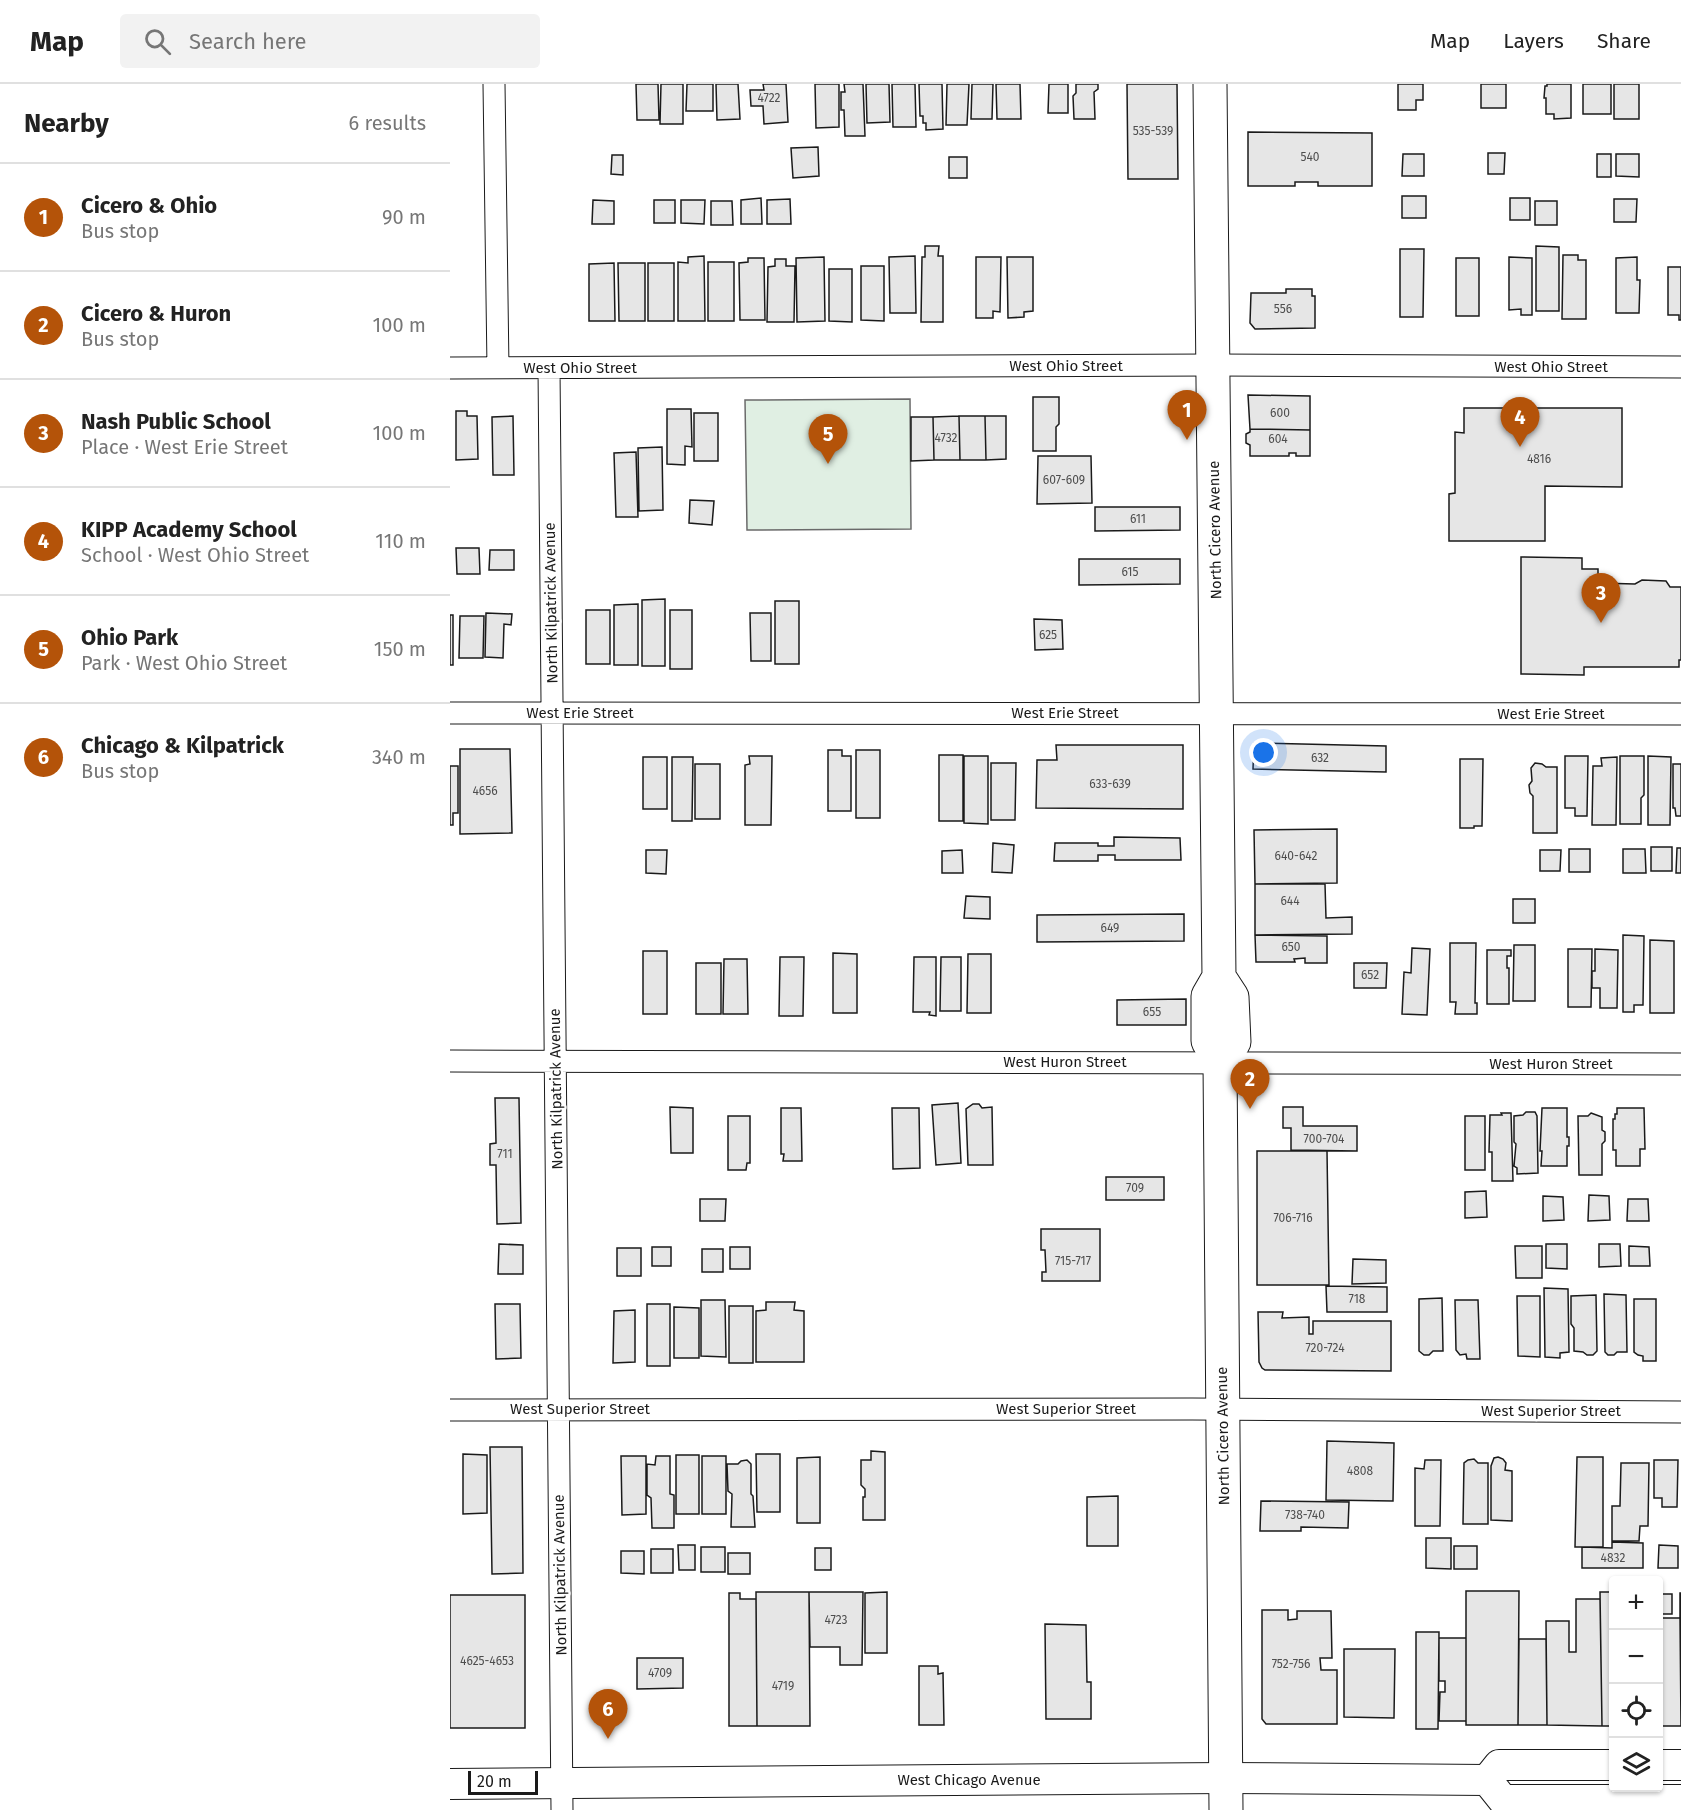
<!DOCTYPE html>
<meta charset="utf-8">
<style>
:root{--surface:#fff;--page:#f2f2f2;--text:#222;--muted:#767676;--line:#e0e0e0;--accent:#b45309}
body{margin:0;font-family:"Fira Sans",sans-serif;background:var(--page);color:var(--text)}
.controls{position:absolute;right:18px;bottom:18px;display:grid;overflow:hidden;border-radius:6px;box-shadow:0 2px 4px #0004}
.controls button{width:54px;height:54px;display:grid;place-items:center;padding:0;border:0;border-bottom:2px solid var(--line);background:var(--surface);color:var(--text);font:30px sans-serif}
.scale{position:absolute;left:18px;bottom:15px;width:70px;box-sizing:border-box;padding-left:6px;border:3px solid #1a1a1a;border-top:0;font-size:16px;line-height:21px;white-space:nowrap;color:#1a1a1a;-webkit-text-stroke:4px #fff;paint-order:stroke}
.you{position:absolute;left:814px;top:669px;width:21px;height:21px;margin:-15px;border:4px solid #fff;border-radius:50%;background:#1a73e8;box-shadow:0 0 0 9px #1a73e833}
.badge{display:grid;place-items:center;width:39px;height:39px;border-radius:50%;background:var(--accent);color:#fff;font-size:20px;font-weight:700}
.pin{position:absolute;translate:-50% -50px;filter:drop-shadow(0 2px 3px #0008)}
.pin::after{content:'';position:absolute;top:32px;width:21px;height:18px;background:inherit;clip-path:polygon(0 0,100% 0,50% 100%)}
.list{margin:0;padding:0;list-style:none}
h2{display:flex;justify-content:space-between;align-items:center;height:78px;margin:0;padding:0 24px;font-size:26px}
h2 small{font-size:20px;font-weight:400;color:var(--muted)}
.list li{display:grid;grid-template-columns:39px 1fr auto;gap:18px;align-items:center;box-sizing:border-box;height:108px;padding:0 24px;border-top:2px solid var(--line)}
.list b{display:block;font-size:22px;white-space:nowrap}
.list p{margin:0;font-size:20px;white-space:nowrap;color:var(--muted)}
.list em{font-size:20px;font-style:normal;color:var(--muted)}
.icon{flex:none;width:33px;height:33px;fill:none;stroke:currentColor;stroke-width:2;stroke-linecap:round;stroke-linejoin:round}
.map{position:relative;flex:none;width:1231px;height:1726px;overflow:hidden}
header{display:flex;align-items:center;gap:36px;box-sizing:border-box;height:84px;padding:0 30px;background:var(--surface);border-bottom:2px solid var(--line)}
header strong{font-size:28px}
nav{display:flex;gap:33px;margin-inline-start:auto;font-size:21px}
.search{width:420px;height:54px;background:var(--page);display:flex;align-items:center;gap:15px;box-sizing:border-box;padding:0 21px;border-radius:6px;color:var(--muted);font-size:22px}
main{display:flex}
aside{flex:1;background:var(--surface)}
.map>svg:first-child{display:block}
.green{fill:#e0efe3;stroke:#6a6a6a;stroke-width:1.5}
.building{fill:#e6e6e6;stroke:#1a1a1a;stroke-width:1.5}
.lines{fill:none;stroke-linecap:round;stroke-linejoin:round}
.street-casing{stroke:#1a1a1a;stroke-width:23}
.secondary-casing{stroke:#1a1a1a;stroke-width:32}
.primary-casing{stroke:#1a1a1a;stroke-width:35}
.street{stroke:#fff;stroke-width:21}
.secondary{stroke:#fff;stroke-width:30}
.primary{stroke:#fff;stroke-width:33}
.labels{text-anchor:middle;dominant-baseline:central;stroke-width:4.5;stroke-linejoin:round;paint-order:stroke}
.number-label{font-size:12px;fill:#4d4d4d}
.street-label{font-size:15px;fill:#1a1a1a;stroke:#fff}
</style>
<header>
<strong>Map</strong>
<div class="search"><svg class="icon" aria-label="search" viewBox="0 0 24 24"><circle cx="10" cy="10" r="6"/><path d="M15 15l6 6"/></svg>Search here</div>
<nav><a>Map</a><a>Layers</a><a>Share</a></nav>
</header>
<main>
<aside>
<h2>Nearby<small>6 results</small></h2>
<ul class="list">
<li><span class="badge">1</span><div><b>Cicero &amp; Ohio</b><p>Bus stop</p></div><em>90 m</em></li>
<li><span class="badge">2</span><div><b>Cicero &amp; Huron</b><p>Bus stop</p></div><em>100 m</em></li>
<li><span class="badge">3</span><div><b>Nash Public School</b><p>Place · West Erie Street</p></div><em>100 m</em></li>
<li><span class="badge">4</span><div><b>KIPP Academy School</b><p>School · West Ohio Street</p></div><em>110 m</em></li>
<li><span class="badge">5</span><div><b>Ohio Park</b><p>Park · West Ohio Street</p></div><em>150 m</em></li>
<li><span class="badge">6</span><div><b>Chicago &amp; Kilpatrick</b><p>Bus stop</p></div><em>340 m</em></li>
</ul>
</aside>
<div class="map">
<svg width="1231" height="1726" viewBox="0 0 1231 1726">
<rect width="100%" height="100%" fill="#fff"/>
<path class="green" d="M460 315 461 445 297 446 295 316Z"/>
<path class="building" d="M186 0H208L209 36H187Z
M211 0H233V40H210Z
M237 0H263V27H236Z
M266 0H288L290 35 267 36Z
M313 0H336L338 38 314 40 313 22H301L300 6H314Z
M365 0H389V43L366 44Z
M394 0H413L415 52H395L394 26H391V8H395Z
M416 0H439L440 38 417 39Z
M442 0H465L466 43H443Z
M469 0H492L493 45 476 46V39H473V32H470Z
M497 0H519L517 41H496Z
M522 0H543L542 35H521Z
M546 0H570L571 35H547Z
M599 0H618V29H598Z
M626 0H648V5L644 8 645 35H624L623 12 626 9Z
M677 0H727L728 95H678Z
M948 0H973V16H966V26H948Z
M1031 0H1056V24H1031Z
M1097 0H1121V34L1104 35V30H1096V14H1094L1095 2H1097Z
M1133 0H1161V30H1133Z
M1164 0H1189V35H1164Z
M798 48 922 49V102H868V98H845V102H798Z
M368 63 369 92 343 94 341 64Z
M1038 69H1055L1054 90H1038Z
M953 70H974V92H952Z
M1147 70H1161V93H1147Z
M1166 70H1189V93L1166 92Z
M162 71H173V91L161 90Z
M499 73H517V94H499Z
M952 112H976V134H952Z
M311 114 312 140H291V116Z
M1060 114H1080V136H1060Z
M340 115 341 140H317V116Z
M1164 115H1187L1186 138H1164Z
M143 116 164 117V140H142Z
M204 116H225V139H204Z
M231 116H255L254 140 231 139Z
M261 117H282L283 141H261Z
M1085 117H1107V141H1085Z
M475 162H489L488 172H493V238H471L472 173H475Z
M1086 162 1109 163V227H1086Z
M950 165H974L973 233H950Z
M1113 171H1128V176H1136V235H1112Z
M254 172 255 237H228V178L238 179V173Z
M465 172 466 229H440L439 173Z
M374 173 375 237 347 238 346 174Z
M526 173H551L550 228 543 227V234H526Z
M557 173H583V227L574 228V233L558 234Z
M1059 173 1082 174V231H1071V225L1059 226Z
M1187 173V196H1190L1189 229H1166V174Z
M298 174H314L315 236H290L289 179 298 178Z
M1006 174H1029V232H1006Z
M325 175H336V182H345L344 238H317L318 183 325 182Z
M258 178H284V237H258Z
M164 179 165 237H139V180Z
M168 179H195V237H169Z
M198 179H224V237H198Z
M411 182H434V237L411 236Z
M1218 183H1231V236H1229V231H1218Z
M379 185H402V238L379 237Z
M836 205H862V212H865V244L805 245 800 239 801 209H836Z
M798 311 860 312V346L800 345Z
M583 313H609V340L606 343V367H583Z
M1014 324H1172V403L1095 402V457H999V410L1005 409V348L1014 349Z
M217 325H241L242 363 235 362V381L217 380Z
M6 327H17V332H27L28 375 6 376Z
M244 329H268V377H244Z
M63 332 64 391H43L42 333Z
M509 332 510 376H484L483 333Z
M509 332H535L536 376H510Z
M535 332H556V375L536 376Z
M461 333H483L484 376 461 377Z
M800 345 860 346V372H846V369H839V372H800V361L796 359V350L800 348Z
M212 363 213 426 189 427 188 364Z
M186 368 188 433H166L164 369Z
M588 372H641L642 419 587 420Z
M240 416 264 417 262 441 239 439Z
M645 423H730V446L645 447Z
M6 464H29L30 490H7Z
M40 466H64V486H39Z
M1071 473 1132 474V485H1148V499L1185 500 1192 496 1216 497 1220 503H1231V576H1229V583H1134V591L1071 590Z
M629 475H730V500L629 501Z
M215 515V582H192V516Z
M325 517H349V580H325Z
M188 520V581H164V521Z
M136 526H160V580H136Z
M220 526H242V585H220Z
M36 529 62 530 61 541 54 540 53 574 35 573Z
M300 529H321V577H301Z
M0 531H3V581H0Z
M10 532H34L33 574H9Z
M584 535 612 536 613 565 585 566Z
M804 659 936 662V688L803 685Z
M606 661H733V725L586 724 587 676H607Z
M10 665H60L62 749 10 750Z
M378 666H392V672H401V727H378Z
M406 666H430V734H406Z
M489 671H513V737H489Z
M299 672H322L321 741H295V681L300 680Z
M514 672H538V740L514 739Z
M1115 672H1138L1137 732H1125V724H1115Z
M1170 672H1194V711L1191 714V740H1170Z
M1198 672 1221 673 1220 741H1198Z
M193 673H217V725H193Z
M222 673H243L242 737H222Z
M1167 673 1166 741H1142L1143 682H1152L1151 674Z
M1010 675H1033L1032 742H1024V744H1010Z
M541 679H566L565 736H541Z
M1085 679 1092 680 1096 683H1107V749H1083V712L1080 709 1079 701 1082 697 1081 684Z
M245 680H270V735H245Z
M1223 680H1231V732H1226L1225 724H1223Z
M0 682H8V729H3V741H0Z
M887 745V799L805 800 804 746Z
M664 753 730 754 731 776H665V771H648V777H604L605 759H648V762H664Z
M543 759 564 761 562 789 542 788Z
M1201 763H1222V787H1201Z
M1227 764H1231V789H1226Z
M1119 765H1140V788H1119Z
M1173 765H1195L1196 789H1173Z
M196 766H217L216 790 196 789Z
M512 766 513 789H492V767Z
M1090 766H1111L1110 787H1090Z
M805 800H875L876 834 902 833V850L805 851Z
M516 812 540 813V835L514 834Z
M1063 815H1085V839H1063Z
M734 830V857L587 858V831Z
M805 851 877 852V879H855V874L844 875 845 878H806Z
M1173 851 1194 852 1193 921H1184V928H1173Z
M1200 856 1224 857V929H1200Z
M1000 859H1026L1025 919H1027V930H1005L1006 918H1000Z
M1064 861H1085V917H1063Z
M962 864 980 865 977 931 952 930 954 888 961 889Z
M1118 865H1142L1141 923H1118Z
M1145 865 1168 866 1167 924H1150V904H1142V887H1145Z
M1037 866H1061V872H1057V884H1059V920H1037Z
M193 867H217V930H193Z
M383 869 407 870V929H383Z
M518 870H541V929H517Z
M330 873H354L353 932H329Z
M464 873H486V932L479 931 480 928H463Z
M491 873H511V927H490Z
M274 875H297L298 930H273Z
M246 879H271V930H246Z
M904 879H937L936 904H904Z
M736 915V941H667V916Z
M45 1014H69L71 1139 47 1140 46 1081H40V1060L46 1059Z
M508 1019 511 1079 486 1081 482 1021Z
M523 1020H529L532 1024 542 1023 543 1081H518L516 1025Z
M220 1023 243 1024V1069H221Z
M833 1023H853V1042H907V1067L841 1066V1044H833Z
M331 1024H351L352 1077H333L334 1070H331Z
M442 1024H469L470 1084 443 1085Z
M1092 1024H1117V1053H1119V1062H1117V1082H1091L1092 1067H1090Z
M1167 1024H1194L1195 1065H1190V1082H1166V1066H1163V1035H1165V1030H1167Z
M1076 1028H1085L1087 1032 1088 1089 1067 1090V1084L1064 1082 1066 1060 1064 1058V1032L1073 1031Z
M1051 1029H1061L1063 1097H1042V1068H1039L1040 1031H1052Z
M1141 1029 1152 1033V1046L1155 1048V1057L1152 1060V1091H1129L1128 1032H1138Z
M278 1032H300V1079H297L296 1086H278Z
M1015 1032H1035V1086H1015Z
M807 1067H877L879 1201H807Z
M656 1093H714V1116H656Z
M1036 1107 1037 1133 1015 1134V1108Z
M1139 1111 1159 1112 1160 1136 1138 1137Z
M1093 1112 1113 1113 1114 1136 1093 1137Z
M250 1115H276L275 1137H250Z
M1178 1115H1198L1199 1137H1177Z
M591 1145H650V1197H592V1188H596L595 1166H591Z
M49 1160 73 1161V1190H48Z
M1096 1160H1117V1185L1096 1184Z
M1149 1160H1170L1171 1182 1149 1183Z
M1065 1162H1092V1194H1066Z
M1179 1162 1199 1163 1200 1182H1179Z
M202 1163H221V1182H202Z
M280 1163H300V1185H280Z
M167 1164H191V1192H167Z
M252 1165H273V1188H252Z
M903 1175 936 1176V1199L902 1200Z
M876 1202 937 1203V1228H877Z
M1094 1204 1118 1205 1119 1268 1110 1269V1274L1095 1273Z
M1154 1210 1176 1211 1177 1268H1167L1164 1271H1158L1155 1268Z
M1146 1211 1147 1267 1143 1271H1137L1133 1268 1124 1267V1244L1121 1240V1212Z
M1067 1212H1090V1273L1068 1272Z
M992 1214 993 1267H983L979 1271H974L969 1267V1215Z
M1184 1215H1206V1277H1193V1272L1188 1271 1184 1268Z
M251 1216H275L276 1273 251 1272Z
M1005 1216H1028L1030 1275H1017L1016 1270 1010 1271 1006 1266Z
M316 1218H345L344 1226 354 1227V1278H306V1227L316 1226Z
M45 1220H70L71 1274 46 1275Z
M197 1220H220V1282H197Z
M279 1222H303V1279H279Z
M224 1223 249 1224V1274H224Z
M185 1226V1278L163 1279 164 1227Z
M808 1228H833L832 1234 859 1233V1250H863V1237H941V1287L815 1286 812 1284 809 1278Z
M877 1357 944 1359 943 1417 876 1416Z
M40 1363H72L73 1489 42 1490Z
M421 1367 435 1368V1436H413V1413H415V1405L411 1401V1376H421Z
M13 1370 37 1371V1429L13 1430Z
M306 1370H330V1428H307Z
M226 1371H249V1430H226Z
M171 1372H196V1430L172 1431Z
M206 1372H220V1410L224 1411V1444H202L201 1414 197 1411V1380L205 1381Z
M252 1372H276V1430H252Z
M370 1373V1439H347V1374Z
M1048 1373 1053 1375 1056 1379 1055 1386 1062 1387V1437L1041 1436V1382L1044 1374Z
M1127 1373H1153V1463H1125Z
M1024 1375 1028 1379H1038V1440H1013L1014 1379 1018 1376Z
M297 1376 301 1380V1410L303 1412 305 1443H281L282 1410 278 1407 277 1380H288L291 1377Z
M975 1376H991L990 1442H965V1384L974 1385Z
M1204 1376H1228L1227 1423H1212V1414H1204Z
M1171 1379H1199L1198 1442H1190L1189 1457H1162V1422H1170Z
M668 1412V1462H637V1413Z
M811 1417 899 1418 898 1444 851 1443V1447H810Z
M976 1454H1001V1485L976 1484Z
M1162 1458 1193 1459V1484H1132V1463L1162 1464Z
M228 1461H245V1486H229Z
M1209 1461 1228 1462V1484H1208Z
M1004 1462H1027V1485H1004Z
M251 1463H275V1488H251Z
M365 1464H381V1486H365Z
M201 1465H223V1489H201Z
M171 1467H194V1490L171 1489Z
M278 1469H300V1490H278Z
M1016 1507H1069L1068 1641H1016Z
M306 1508H359L360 1642H307Z
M359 1508H413L412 1581H390V1563H360Z
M437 1508V1569H415V1509Z
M1150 1508H1164V1642H1152Z
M279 1509H290V1515H306L307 1642H279Z
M1230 1509H1231V1632L1230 1534Z
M1208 1510H1222V1530H1208Z
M0 1511H75V1644H0Z
M1126 1515H1150L1152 1642 1097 1641 1096 1537H1119V1568H1126Z
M812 1526H838V1536L847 1535V1527H881L882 1574H870L871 1586H887V1640H816L812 1635Z
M1208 1534H1230L1231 1642H1208Z
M595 1540 636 1541 637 1598H641V1635H596Z
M966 1548H989L988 1645H966Z
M989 1554H1016V1637H989L990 1608H995V1597H989Z
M1069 1555H1096L1097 1641H1068Z
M894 1565H945L944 1634 894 1633Z
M187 1574H233V1604L187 1605Z
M469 1582H488V1590L493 1589 494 1641H469Z"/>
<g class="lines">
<g class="street-casing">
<path id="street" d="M44 0 48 284
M0 284 763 281 1231 283
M99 284 112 1726
M0 629 1231 630
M0 977 1231 980
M0 1326 742 1325 1231 1328"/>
</g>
<g class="secondary-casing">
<path id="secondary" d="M1208 1681H1231
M1037 1696 1053 1716H1231
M1037 1696 1049 1681H1164
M0 1700 776 1694 1037 1696"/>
</g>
<g class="primary-casing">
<path id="primary" d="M760 0 769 893 758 912V957L770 978 776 1726
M769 893 782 913 784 958 770 978"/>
</g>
<use href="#street" class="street"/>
<use href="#secondary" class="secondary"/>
<use href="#primary" class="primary"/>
</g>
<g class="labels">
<g class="number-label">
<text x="319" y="14">4722</text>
<text x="703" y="47">535-539</text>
<text x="860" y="73">540</text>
<text x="833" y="225">556</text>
<text x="830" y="329">600</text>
<text x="496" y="354">4732</text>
<text x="828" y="355">604</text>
<text x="1089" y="375">4816</text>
<text x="614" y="396">607-609</text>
<text x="688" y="435">611</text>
<text x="680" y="488">615</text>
<text x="598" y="551">625</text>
<text x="870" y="674">632</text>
<text x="660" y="700">633-639</text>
<text x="35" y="707">4656</text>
<text x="846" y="772">640-642</text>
<text x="840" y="817">644</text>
<text x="660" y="844">649</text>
<text x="841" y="863">650</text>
<text x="920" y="891">652</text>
<text x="702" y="928">655</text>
<text x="874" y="1055">700-704</text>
<text x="55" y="1070">711</text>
<text x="685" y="1104">709</text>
<text x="843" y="1134">706-716</text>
<text x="623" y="1177">715-717</text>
<text x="907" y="1215">718</text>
<text x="875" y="1264">720-724</text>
<text x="910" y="1387">4808</text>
<text x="855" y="1431">738-740</text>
<text x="1163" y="1474">4832</text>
<text x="386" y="1536">4723</text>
<text x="37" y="1577">4625-4653</text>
<text x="841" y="1580">752-756</text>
<text x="210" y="1589">4709</text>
<text x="333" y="1602">4719</text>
</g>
<g class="street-label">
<text x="616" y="282">West Ohio Street</text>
<text x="1101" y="283">West Ohio Street</text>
<text x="130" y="284">West Ohio Street</text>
<text transform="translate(765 446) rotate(-91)">North Cicero Avenue</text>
<text transform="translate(101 519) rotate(-91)">North Kilpatrick Avenue</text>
<text x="130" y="629">West Erie Street</text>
<text x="615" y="629">West Erie Street</text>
<text x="1101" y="630">West Erie Street</text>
<text x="615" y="978">West Huron Street</text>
<text x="1101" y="980">West Huron Street</text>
<text transform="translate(106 1005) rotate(-91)">North Kilpatrick Avenue</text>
<text x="130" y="1325">West Superior Street</text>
<text x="616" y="1325">West Superior Street</text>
<text x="1101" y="1327">West Superior Street</text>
<text transform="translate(773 1352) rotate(-91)">North Cicero Avenue</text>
<text transform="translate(110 1491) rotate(-91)">North Kilpatrick Avenue</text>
<text x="519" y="1696">West Chicago Avenue</text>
</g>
</g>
</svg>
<div class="controls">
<button>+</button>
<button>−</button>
<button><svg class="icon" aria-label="locate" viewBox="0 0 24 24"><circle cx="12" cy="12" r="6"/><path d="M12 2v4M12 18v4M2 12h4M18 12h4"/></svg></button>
<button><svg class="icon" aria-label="layers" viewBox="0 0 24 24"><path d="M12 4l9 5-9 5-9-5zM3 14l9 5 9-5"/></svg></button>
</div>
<div class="scale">20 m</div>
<div class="you"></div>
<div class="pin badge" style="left:737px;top:356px">1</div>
<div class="pin badge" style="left:800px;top:1025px">2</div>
<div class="pin badge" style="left:1151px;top:539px">3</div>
<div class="pin badge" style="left:1070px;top:363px">4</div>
<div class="pin badge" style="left:378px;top:380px">5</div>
<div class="pin badge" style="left:158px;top:1655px">6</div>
</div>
</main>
